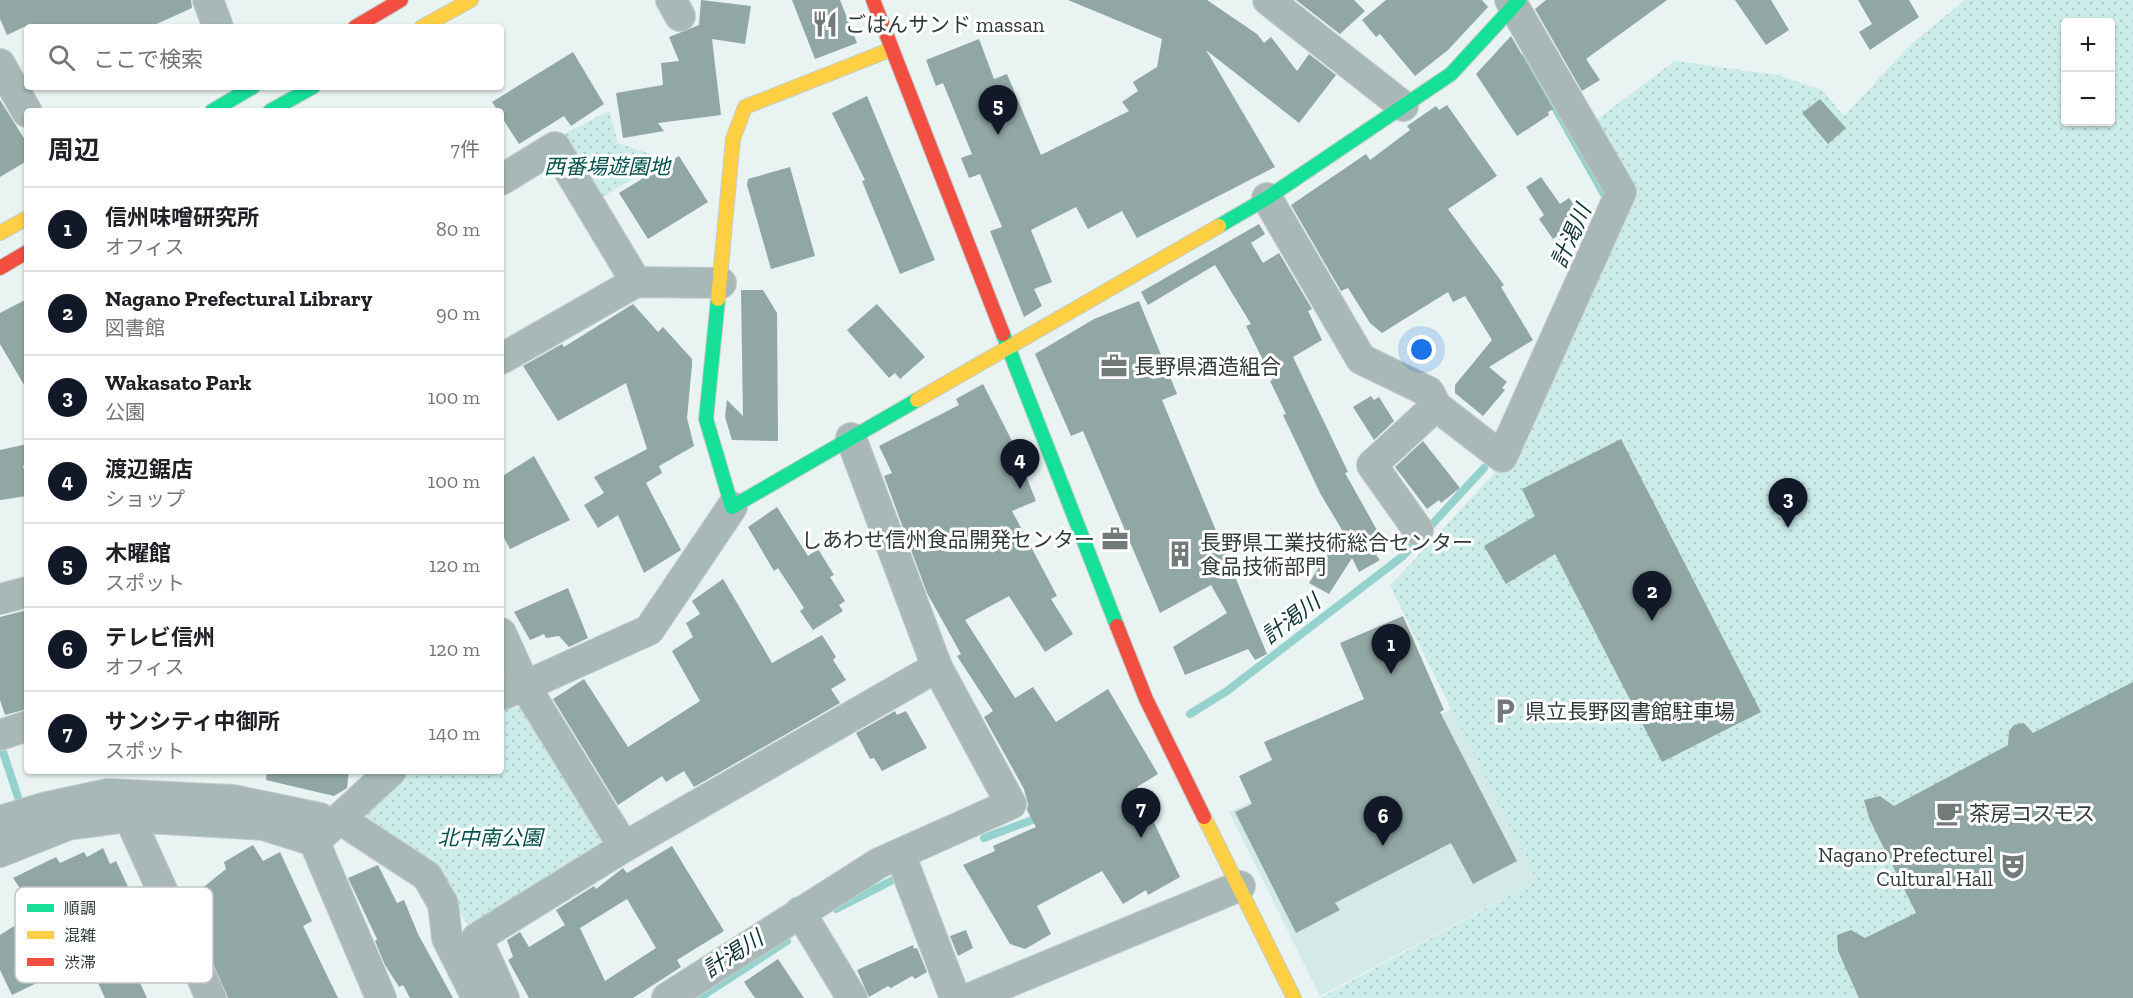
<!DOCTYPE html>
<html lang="ja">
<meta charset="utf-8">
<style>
:root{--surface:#fff;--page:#f2f2f2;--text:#202124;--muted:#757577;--line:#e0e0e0;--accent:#111827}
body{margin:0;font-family:"Zilla Slab","Noto Sans JP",serif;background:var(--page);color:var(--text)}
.controls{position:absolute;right:18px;top:18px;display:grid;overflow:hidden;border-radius:6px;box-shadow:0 2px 4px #0004}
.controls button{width:54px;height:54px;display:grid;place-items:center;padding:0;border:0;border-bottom:2px solid var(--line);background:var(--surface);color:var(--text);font:30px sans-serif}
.you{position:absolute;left:1422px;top:350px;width:21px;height:21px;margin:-15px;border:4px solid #fff;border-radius:50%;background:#1a73e8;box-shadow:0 0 0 9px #1a73e833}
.badge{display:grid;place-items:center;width:39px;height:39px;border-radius:50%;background:var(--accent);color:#fff;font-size:20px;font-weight:700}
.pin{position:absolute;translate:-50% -50px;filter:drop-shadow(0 2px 3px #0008)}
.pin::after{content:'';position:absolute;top:32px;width:21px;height:18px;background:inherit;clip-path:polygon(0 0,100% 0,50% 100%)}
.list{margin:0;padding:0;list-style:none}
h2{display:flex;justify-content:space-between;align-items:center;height:78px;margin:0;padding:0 24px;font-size:26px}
h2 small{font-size:20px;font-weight:400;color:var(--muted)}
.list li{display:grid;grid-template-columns:39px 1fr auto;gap:18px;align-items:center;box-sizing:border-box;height:84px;padding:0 24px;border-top:2px solid var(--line)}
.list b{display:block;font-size:22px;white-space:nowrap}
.list p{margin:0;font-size:20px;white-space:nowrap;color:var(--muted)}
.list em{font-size:20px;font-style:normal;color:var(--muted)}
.icon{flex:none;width:33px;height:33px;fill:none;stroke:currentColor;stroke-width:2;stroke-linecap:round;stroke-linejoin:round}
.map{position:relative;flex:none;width:2133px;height:998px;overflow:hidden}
.search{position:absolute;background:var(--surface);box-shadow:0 2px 4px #0004;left:24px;top:24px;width:480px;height:66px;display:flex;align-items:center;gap:15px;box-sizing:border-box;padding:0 21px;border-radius:6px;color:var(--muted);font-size:22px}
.panel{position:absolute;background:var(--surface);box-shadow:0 2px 4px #0004;left:24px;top:108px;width:480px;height:666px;border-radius:6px}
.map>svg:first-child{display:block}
.built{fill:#d4eae8}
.park{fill:url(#park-dots);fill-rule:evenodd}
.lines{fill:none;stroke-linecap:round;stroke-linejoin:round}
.stream{stroke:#95d2cd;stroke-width:8}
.building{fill:#91a7a4;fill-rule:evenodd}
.street-casing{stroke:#c5cdcc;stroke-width:32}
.fast-casing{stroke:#c5cdcc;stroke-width:16}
.slow-casing{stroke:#c5cdcc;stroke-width:16}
.jam-casing{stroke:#c5cdcc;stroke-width:16}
.street{stroke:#a7b8b6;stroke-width:30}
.fast{stroke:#16e098;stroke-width:14}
.slow{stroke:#ffcf43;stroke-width:14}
.jam{stroke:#f24e42;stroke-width:14}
.labels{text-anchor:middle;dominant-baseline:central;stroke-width:6;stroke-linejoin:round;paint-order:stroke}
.poi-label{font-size:21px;fill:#333b3a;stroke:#fff;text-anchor:start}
.park-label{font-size:21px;font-style:italic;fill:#02514c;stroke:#fff}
.water-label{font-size:22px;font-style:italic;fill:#0d3632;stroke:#fff}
.key{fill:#fff;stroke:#c2c4c4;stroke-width:1.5}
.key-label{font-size:16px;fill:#333b3a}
</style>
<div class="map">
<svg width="2133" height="998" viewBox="0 0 2133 998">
<defs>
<pattern id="park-dots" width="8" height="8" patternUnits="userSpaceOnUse" patternTransform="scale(1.5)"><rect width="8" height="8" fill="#ccece9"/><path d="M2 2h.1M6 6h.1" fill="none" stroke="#b0cbc9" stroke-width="1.8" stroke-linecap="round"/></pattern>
</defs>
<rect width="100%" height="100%" fill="#e8f3f2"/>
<path class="built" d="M1452 709 1537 881 1320 996 1229 812Z"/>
<path class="park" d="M1965 0H2133V998H1320L1537 881 1390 586 1498 469 1636 199 1592 123 1675 61 1778 75 1822 90 1844 116 1910 45ZM2066 22H2110V122H2066Z
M609 111 618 143 665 159 598 200 560 136Z
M530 707 604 836 603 848 470 928 432 871 359 819 411 771H501V709Z"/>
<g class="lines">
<path class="stream" d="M1526 56 1605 196V205
M1190 714 1227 691 1403 556 1484 468
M3 752 19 800
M984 838 1043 816
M836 909 893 880
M699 998 787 941"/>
</g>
<path class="building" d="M0 0H191L192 8 150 27H24L7 35 0 19Z
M701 0 751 6 745 44 712 39 721 115 658 123 664 131 623 138 616 93 663 85 661 63 679 61 669 37 699 25Z
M792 0H840L857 43 815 59Z
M1068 0H1207L1257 34 1264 43 1271 37 1297 71 1309 54 1336 75 1299 123 1206 50 1275 167 1137 238 1122 211 1088 229 1076 207 1031 230 1052 282 1034 289 1042 306 1024 317 990 231 1002 227 980 174 969 178 961 158 972 154 943 83 936 86 926 60 979 39 994 79 1007 74 1041 155 1129 111 1122 102 1138 91 1133 82 1157 67 1162 39Z
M1296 0H1354L1365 11 1340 34Z
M1386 0H1482L1488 7 1448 50 1415 76 1380 34 1376 37 1362 20Z
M1546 0H1667L1586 59 1600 80 1582 91 1535 9Z
M1735 0H1771L1789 30 1766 45Z
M1858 0H1909L1919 17 1870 50 1859 32 1872 24Z
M1511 36 1553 109 1548 112 1549 115 1517 136 1476 74Z
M573 52 604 104 571 126 564 116 519 144 501 116V111H498L492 102Z
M867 96 935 260 900 274 862 181 865 180 832 113Z
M1820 99 1846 128 1828 144 1802 113Z
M0 100 27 143V161L0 177Z
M1447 105 1497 176 1448 209 1504 285 1501 287 1533 340 1489 367 1507 382 1502 388 1505 390 1483 416 1455 393V385L1492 340 1465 296 1453 302 1448 292 1382 333 1370 323 1348 288 1341 291 1291 205 1366 154 1370 160 1410 130 1407 126 1436 106 1439 110Z
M679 156 708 202 648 239 619 193Z
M790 167 815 256 771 269 747 185 748 179Z
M1541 177 1560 204 1569 198 1584 219 1559 240 1557 236 1553 239 1539 219 1544 215 1526 187Z
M1259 224 1265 234 1251 243 1263 263 1279 253 1312 309 1308 311 1322 340 1293 357 1348 472 1345 473 1387 548 1376 555 1380 560 1359 572 1352 558 1329 594 1309 583 1342 530 1320 493 1283 415 1286 414 1270 381 1273 380 1246 326 1251 324 1215 265 1148 305 1141 292Z
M741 290H763L777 313 778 441 732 440 725 417 727 400 743 416Z
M27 299V390L0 344V313Z
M1139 301 1177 394 1162 400 1267 654 1255 660 1248 649 1185 675 1173 647 1227 613 1211 585 1160 613 1083 431 1071 436 1035 354 1094 319Z
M633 304 658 332 663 327 692 359V365L687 418 694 446 659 466 662 473 646 483 681 550 644 573 618 515 598 528 584 505 604 493 594 477 647 449 626 383 558 421 523 366 562 344 564 347Z
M877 304 925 357 900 379 895 373 889 378 847 330Z
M983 384 1013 443 1036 501 1012 511 1057 596 1051 599 1073 634 1045 652 1009 596 965 620 1015 698 1033 687 1056 722 1108 689 1158 774 1137 787 1180 877 1148 895 1146 890 1123 904 1102 871 1037 906 1051 934 1025 949 1010 944 963 865 995 851 993 846 1036 827 1027 810 1028 804 1024 789 984 717 993 711 957 656 961 654 927 593 884 476 892 473 879 446 959 405 956 399Z
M1371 396 1374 400 1379 397 1394 421 1374 440 1353 407Z
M1621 439 1761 712 1662 762 1555 554 1506 584 1484 546 1535 516 1522 489Z
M1423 441 1460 488 1441 503 1439 500 1427 509 1395 467Z
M27 444V463L23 466 27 481V496L0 500V450Z
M534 456 570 520 510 549 501 532V477Z
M777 507 808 556 818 549 834 575 830 577 845 601 839 605 843 611 813 630 800 611 804 608 778 568 774 571 748 527Z
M723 579 772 663 822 635 836 657 833 660 846 680 831 689 840 703 694 787 684 771 666 782 662 776 618 805 553 699 584 679 628 747 700 701 672 651 693 637 686 623 700 614 692 601Z
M568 588 588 638 569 647 559 636 546 638 544 634 530 640 514 612Z
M27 610V709L5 715 0 700V617Z
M1403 616 1444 710 1440 712 1517 861 1473 884 1451 843 1335 903 1340 910 1296 933 1235 812 1252 804 1239 776 1272 760 1264 742 1364 699 1340 643Z
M2133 682V998H1859L1838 951 1837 935 1851 930 1865 938 1916 913 1869 818 1864 800 1880 796 1894 806 2008 745 2009 731 2014 725 2024 723 2033 733Z
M895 711 897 715 906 711 927 748 882 771 874 758 870 759 856 733Z
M267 771H349L347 788 334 796 266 780Z
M253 845 263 861 280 852 312 921 303 926 338 998H228L184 897 195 894 226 869 224 862Z
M672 846 724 931 677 960 681 967 633 998H529L508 960 513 957 507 940 520 932 529 947 565 925 556 910 594 886 596 889 623 868 627 873ZM627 899 656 948 605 981 580 928Z
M103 848 110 864 116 861 144 921 117 933 147 998H105L68 918 31 946 45 979 12 995 0 970V935L36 912 13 878 56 857 60 863 84 852 87 857Z
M378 865 397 903 404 900 418 934 453 998H410L403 985 399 987 385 965 375 941 377 939 348 878Z
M966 930 973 948 958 956 950 936Z
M913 945 914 949 917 948 927 972 915 979 912 976 891 988 888 986 869 997 857 970Z
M778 959 804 998H755L744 982Z"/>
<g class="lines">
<g class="street-casing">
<path id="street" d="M208 0 218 27
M671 0 680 16
M1268 0 1403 106
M0 64 27 112
M501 180 555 147 636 282
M1267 198 1361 359 1429 392 1436 406 1372 465 1418 530
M501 359 636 282 721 283
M1436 406 1502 457 1621 192 1510 0
M0 599 27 592
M501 633 525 686 501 695
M0 735 27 726
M129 817 211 998
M0 821 43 808 108 794 233 800 320 818
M352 827 427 876 443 904 447 938 477 998
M324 833 391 771
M624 847 525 686 649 630 732 507
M0 852 68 825 129 817 263 825 314 841 381 998
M900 854 955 998
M800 912 852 998
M504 998 477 938 624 847 937 667 851 438
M667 998 879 863 1011 804 937 667
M970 998 1240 886"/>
</g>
<g class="fast-casing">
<path id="fast" d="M212 111 253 87
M270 111 313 87
M1219 226 1267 198 1451 74 1519 0
M718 299 706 419 732 507 917 400
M1003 334 1117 626"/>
</g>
<g class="slow-casing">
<path id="slow" d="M422 27 471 0
M0 233 27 218
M718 299 733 139 745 107 892 49
M917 400 1219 226
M1204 817 1294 998"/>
</g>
<g class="jam-casing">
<path id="jam" d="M873 0 1003 334
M355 27 401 0
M0 268 27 252
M1117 626 1146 699 1204 817"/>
</g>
<use href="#street" class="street"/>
<use href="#fast" class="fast"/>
<use href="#slow" class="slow"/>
<use href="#jam" class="jam"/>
</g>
<defs>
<g id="restaurant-bare" transform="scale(2.07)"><path d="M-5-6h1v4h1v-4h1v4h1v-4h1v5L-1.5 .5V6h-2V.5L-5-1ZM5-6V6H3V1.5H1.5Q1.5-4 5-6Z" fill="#727b7a" stroke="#fff" stroke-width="2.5" paint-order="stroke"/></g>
<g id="office-bare" transform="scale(2.07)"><path d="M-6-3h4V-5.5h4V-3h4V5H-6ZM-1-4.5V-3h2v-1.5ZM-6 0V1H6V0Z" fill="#727b7a" stroke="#fff" stroke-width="2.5" paint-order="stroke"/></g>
<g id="building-bare" transform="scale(2.07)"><path d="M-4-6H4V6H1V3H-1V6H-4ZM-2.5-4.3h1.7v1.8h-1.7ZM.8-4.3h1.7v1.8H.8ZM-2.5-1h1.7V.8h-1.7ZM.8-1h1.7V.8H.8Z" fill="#727b7a" stroke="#fff" stroke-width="2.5" paint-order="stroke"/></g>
<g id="parking-bare" transform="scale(2.07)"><path d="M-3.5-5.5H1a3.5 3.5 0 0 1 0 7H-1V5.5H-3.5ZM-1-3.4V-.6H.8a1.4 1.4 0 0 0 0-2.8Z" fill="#727b7a" stroke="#fff" stroke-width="2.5" paint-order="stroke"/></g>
<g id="cafe-bare" transform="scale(2.07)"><path d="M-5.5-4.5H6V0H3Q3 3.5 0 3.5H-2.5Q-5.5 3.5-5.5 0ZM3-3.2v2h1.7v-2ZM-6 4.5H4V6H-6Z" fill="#727b7a" stroke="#fff" stroke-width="2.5" paint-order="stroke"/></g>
<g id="theatre-bare" transform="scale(2.07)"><path d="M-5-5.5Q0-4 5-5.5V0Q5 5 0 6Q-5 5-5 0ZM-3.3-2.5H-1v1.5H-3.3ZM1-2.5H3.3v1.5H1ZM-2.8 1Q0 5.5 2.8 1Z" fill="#727b7a" stroke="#fff" stroke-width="2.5" paint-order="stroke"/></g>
</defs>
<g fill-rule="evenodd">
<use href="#restaurant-bare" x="825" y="24"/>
<use href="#office-bare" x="1114" y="366"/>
<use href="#office-bare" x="1115" y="539"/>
<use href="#building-bare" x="1180" y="554"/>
<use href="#parking-bare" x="1505" y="711"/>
<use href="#cafe-bare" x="1949" y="813"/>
<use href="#theatre-bare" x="2013" y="866"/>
</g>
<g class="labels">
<g class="poi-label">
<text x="845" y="24">ごはんサンド massan</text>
<text x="1134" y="366">長野県酒造組合</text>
<text x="1095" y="539" text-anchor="end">しあわせ信州食品開発センター</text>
<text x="1200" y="542">長野県工業技術総合センター<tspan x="1200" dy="24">食品技術部門</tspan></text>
<text x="1525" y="711">県立長野図書館駐車場</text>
<text x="1969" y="813">茶房コスモス</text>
<text x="1993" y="854" text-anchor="end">Nagano Prefecturel<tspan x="1993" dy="24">Cultural Hall</tspan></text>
</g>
<g class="park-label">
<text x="607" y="166">西番場遊園地</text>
<text x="490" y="837">北中南公園</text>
</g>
<g class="water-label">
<text transform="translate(1571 236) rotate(-66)">計渇川</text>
<text transform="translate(1291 619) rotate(-37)">計渇川</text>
<text transform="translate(733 954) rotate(-33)">計渇川</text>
</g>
</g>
<rect x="15" y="887" width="198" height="96" rx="9" class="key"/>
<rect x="27" y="904" width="27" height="8" fill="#16e098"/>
<rect x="27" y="931" width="27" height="8" fill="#ffcf43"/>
<rect x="27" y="958" width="27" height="8" fill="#f24e42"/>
<g class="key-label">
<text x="64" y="914">順調</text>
<text x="64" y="941">混雑</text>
<text x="64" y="968">渋滞</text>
</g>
</svg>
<div class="controls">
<button>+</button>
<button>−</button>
</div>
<div class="you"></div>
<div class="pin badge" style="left:1391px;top:674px">1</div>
<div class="pin badge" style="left:1652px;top:621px">2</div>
<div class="pin badge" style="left:1788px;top:528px">3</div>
<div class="pin badge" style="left:1020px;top:489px">4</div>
<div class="pin badge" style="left:998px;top:135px">5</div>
<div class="pin badge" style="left:1383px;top:846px">6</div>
<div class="pin badge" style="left:1141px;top:838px">7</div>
<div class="search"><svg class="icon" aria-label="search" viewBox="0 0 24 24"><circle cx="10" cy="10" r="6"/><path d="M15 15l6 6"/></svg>ここで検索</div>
<section class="panel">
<h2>周辺<small>7件</small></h2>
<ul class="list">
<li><span class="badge">1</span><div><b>信州味噌研究所</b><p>オフィス</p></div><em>80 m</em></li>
<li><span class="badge">2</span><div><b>Nagano Prefectural Library</b><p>図書館</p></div><em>90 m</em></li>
<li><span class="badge">3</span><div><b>Wakasato Park</b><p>公園</p></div><em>100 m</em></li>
<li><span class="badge">4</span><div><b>渡辺鋸店</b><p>ショップ</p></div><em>100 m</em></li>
<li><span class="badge">5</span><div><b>木曜館</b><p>スポット</p></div><em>120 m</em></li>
<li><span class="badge">6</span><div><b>テレビ信州</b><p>オフィス</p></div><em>120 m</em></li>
<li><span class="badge">7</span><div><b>サンシティ中御所</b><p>スポット</p></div><em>140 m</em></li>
</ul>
</section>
</div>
